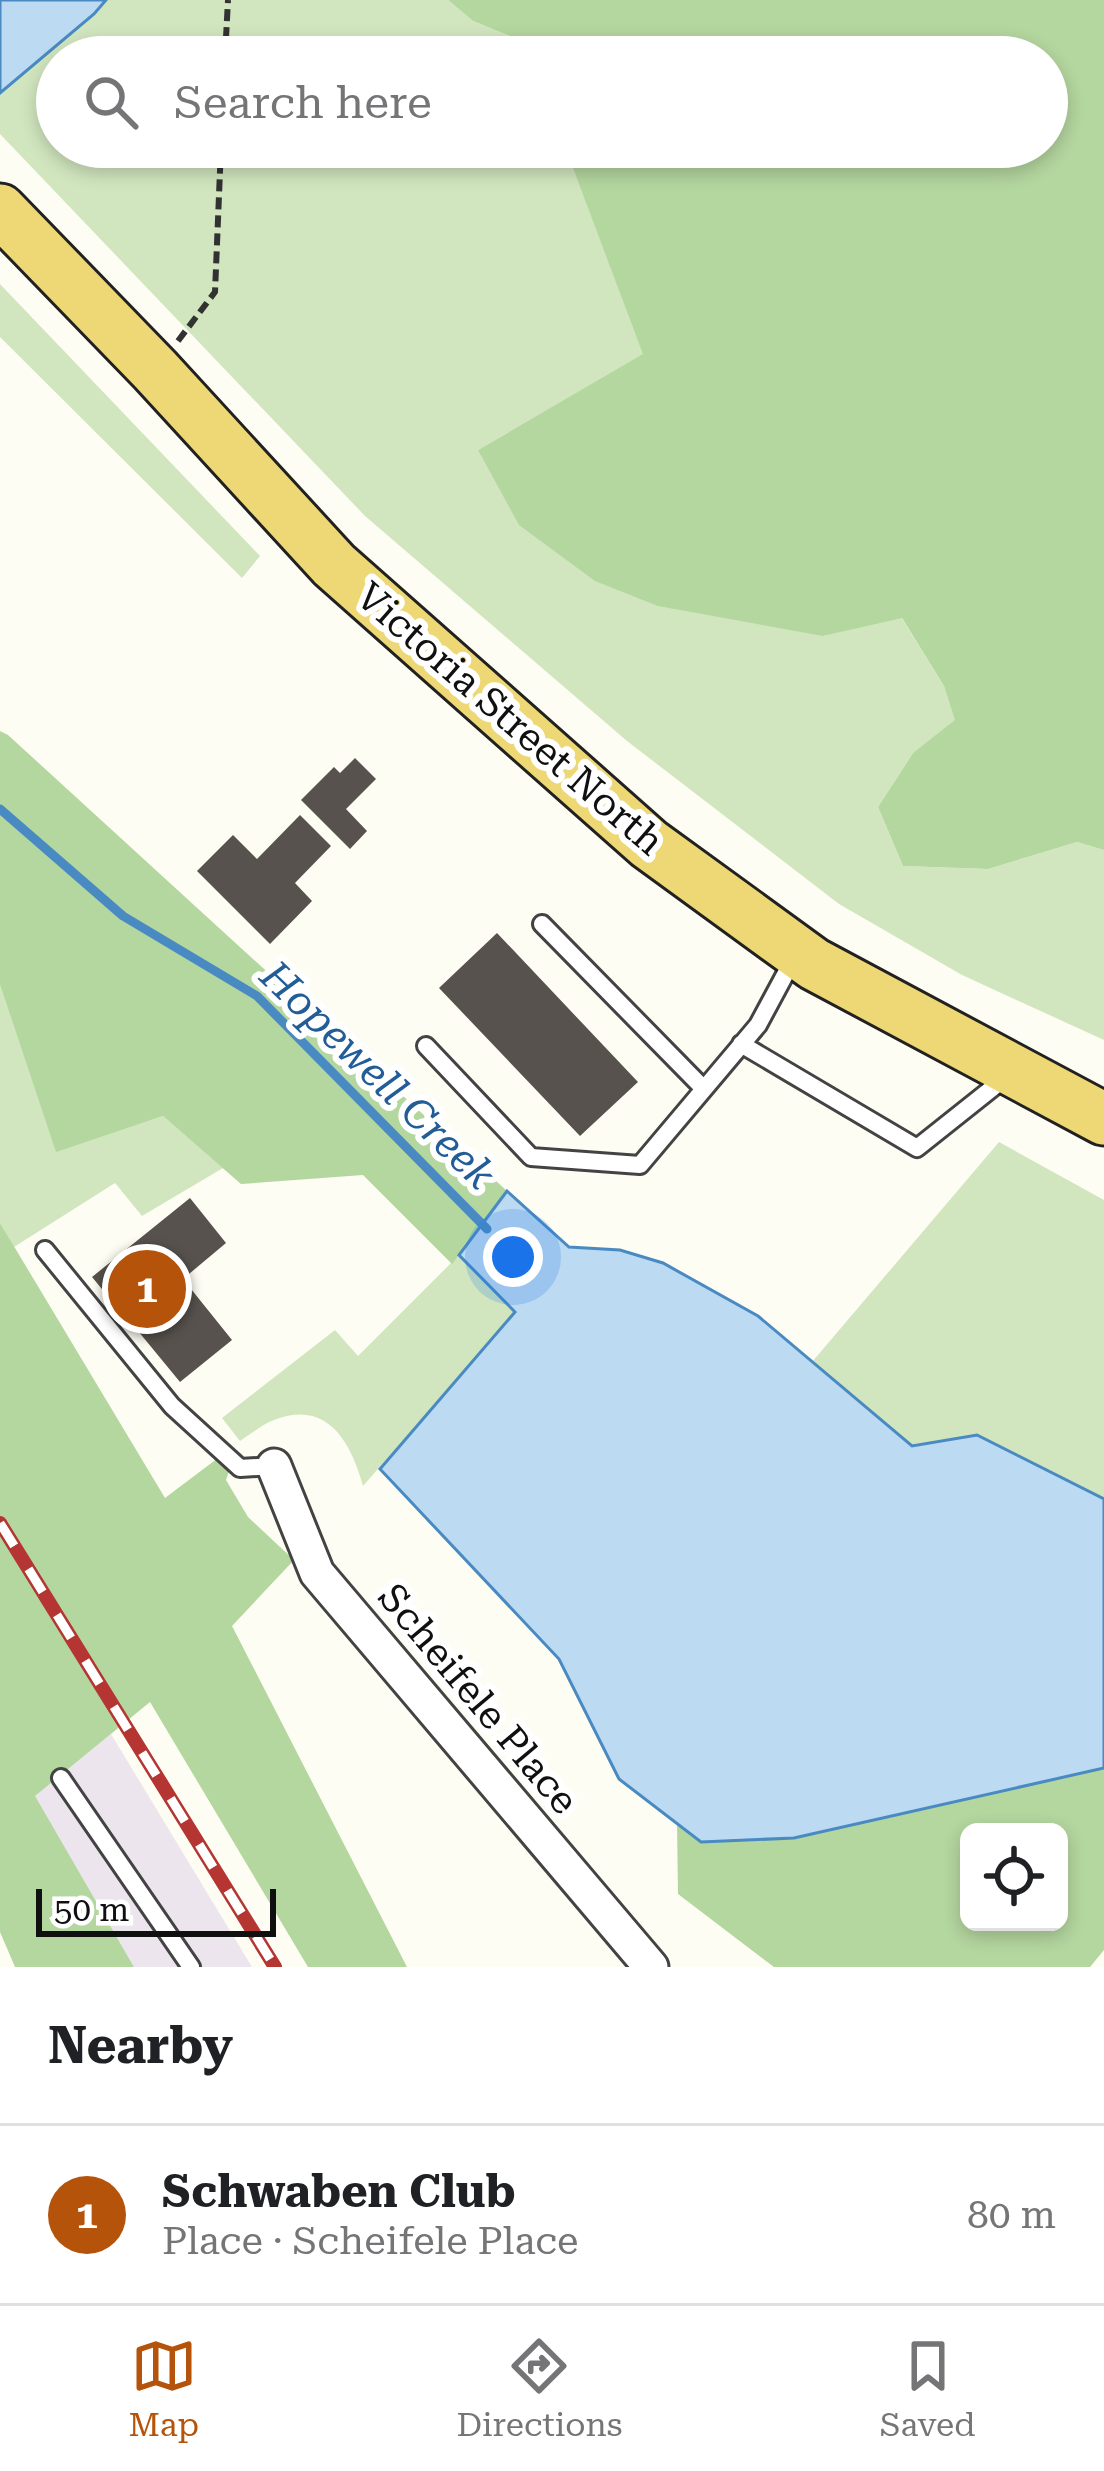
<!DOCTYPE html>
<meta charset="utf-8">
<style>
:root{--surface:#fff;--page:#f6f6f6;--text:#202124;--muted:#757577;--line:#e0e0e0;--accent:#b45309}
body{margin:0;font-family:"Roboto Serif",serif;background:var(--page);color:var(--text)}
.controls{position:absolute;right:36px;bottom:36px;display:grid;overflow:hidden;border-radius:18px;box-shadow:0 6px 18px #0003}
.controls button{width:108px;height:108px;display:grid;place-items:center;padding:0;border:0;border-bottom:3px solid var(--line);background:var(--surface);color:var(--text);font:60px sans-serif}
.scale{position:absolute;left:36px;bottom:30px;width:240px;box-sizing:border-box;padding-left:12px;border:6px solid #101010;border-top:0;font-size:33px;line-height:42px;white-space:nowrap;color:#101010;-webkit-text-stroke:9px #fff;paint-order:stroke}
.you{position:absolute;left:513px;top:1257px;width:42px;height:42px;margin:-30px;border:9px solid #fff;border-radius:50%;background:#1a73e8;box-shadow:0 0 0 18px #1a73e833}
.badge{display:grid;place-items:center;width:78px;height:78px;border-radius:50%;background:var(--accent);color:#fff;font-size:39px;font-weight:700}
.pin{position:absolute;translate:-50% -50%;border:6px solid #fff;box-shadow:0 3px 12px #0006}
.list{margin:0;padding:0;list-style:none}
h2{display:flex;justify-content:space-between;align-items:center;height:156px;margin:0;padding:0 48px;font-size:51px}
h2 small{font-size:39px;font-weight:400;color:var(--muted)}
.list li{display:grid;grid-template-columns:78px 1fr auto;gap:36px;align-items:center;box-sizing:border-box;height:180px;padding:0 48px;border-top:3px solid var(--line)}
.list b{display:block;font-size:45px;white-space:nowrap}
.list p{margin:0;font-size:39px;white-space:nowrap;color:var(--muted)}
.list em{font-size:39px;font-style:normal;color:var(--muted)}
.icon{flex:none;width:66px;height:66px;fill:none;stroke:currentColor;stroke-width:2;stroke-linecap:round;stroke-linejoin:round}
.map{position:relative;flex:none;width:1104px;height:1967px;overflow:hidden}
.search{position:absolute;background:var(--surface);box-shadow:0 6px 18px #0003;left:36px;right:36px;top:36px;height:132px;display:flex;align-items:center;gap:30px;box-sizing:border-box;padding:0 42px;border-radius:66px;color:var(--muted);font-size:45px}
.sheet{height:336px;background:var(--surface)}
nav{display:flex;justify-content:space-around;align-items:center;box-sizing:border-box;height:168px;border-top:3px solid var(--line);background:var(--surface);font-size:33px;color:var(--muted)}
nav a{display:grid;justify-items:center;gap:6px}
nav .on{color:var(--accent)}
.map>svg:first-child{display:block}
.industrial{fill:#ede5ed}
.green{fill:#d1e6bf}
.forest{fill:#b4d69f;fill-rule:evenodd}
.water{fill:#bcdaf1;stroke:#498ac2;stroke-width:3}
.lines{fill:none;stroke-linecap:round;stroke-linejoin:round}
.stream{stroke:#498ac2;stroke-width:9}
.building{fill:#57524d}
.lane-casing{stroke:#434343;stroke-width:22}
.street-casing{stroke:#434343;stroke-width:39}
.primary-casing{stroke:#212121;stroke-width:57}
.path{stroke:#323232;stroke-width:6;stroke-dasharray:12 6;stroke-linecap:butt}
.lane{stroke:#fff;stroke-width:16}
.street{stroke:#fff;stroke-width:33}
.primary{stroke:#edd875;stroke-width:51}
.rail-casing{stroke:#b53533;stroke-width:14}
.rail{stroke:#fff;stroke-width:9;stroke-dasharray:27;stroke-linecap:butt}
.labels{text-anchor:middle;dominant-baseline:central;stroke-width:12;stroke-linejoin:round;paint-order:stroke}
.street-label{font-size:39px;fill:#101010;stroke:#fff}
.water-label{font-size:42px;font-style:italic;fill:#225d98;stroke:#fff}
</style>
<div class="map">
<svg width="1104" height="1967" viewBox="0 0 1104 1967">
<rect width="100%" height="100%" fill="#fefdf3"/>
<path class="industrial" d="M111 1734 252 1967H134L34 1796Z"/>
<path class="green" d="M100 0H448L473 21 525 42 530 57H57V147H565L644 354 478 450 823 636 901 617 944 686 956 721 913 753 878 807 903 866 988 869 1077 842 1104 850V1040L962 975 839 904 627 741 365 516 0 134V93L93 15Z
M0 284 260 556 242 578 0 337Z
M0 985 56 1151 163 1116 223 1168 142 1216 115 1183 14 1247 0 1223Z
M999 1142 1104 1200V1499L977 1435 912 1446 812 1362Z
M459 1255 515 1312 363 1486C351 1443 328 1399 274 1420 263 1424 251 1434 240 1441L222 1418 335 1330 358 1356Z"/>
<path class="forest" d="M448 0H1104V850L1077 842 988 869 903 866 878 807 913 753 955 720 944 686 902 618 823 636 658 606 595 581 519 525 478 450 643 354 565 147H1047V57H530L525 42 473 21Z
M0 731 8 735 507 1191 452 1264 363 1175 241 1184 163 1116 56 1152 0 985Z
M0 1223 165 1498 218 1458 230 1468 226 1480 248 1517 294 1560 232 1626 407 1967H308L150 1702 35 1796 134 1967H15L0 1932Z
M1104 1768V1950L1090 1967H774L678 1894 677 1824 701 1842 794 1838ZM969 1832H1059V1922H969Z"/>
<path class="water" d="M0 0H106L94 14 0 93Z
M507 1191 569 1247 620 1250 663 1263 758 1316 912 1446 977 1435 1104 1499V1768L794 1838 701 1842 619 1779 559 1659 380 1469 515 1312 459 1255Z"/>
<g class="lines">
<path class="stream" d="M0 809 123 916 257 996 487 1229"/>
</g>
<path class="building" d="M355 758 376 779 346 809 367 831 350 849 301 800 334 767 340 773Z
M300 815 331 846 295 883 312 901 270 944 197 871 233 835 257 859Z
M497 933 638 1082 580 1136 439 988Z
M190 1198 226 1243 183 1279 232 1340 180 1382 129 1320 124 1323 108 1303 111 1300 92 1277Z"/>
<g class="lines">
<g class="lane-casing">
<path id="lane" d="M542 924 704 1089
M741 1044 917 1148 1010 1074
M426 1046 531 1157 640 1165 758 1025 794 958
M45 1250 172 1406 240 1468 274 1466
M61 1778 191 1967"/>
</g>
<g class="street-casing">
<path id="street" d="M274 1466 317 1573 651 1967"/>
</g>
<g class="primary-casing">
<path id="primary" d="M0 210 155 370 334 565 649 844 814 964 1104 1119"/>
</g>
<path class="path" d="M225 57 228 0
M178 341 215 292 221 147"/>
<use href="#lane" class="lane"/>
<use href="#street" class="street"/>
<use href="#primary" class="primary"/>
<g class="rail-casing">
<path id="rail" d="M0 1523 275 1967"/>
</g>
<use href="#rail" class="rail"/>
</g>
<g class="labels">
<g class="street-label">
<text transform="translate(510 719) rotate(41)">Victoria Street North</text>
<text transform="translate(478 1699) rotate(50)">Scheifele Place</text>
</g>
<g class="water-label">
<text transform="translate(378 1075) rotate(44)">Hopewell Creek</text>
</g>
</g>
</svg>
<div class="controls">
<button><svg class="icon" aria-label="locate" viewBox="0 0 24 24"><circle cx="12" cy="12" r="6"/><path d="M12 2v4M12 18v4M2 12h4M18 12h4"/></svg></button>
</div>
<div class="scale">50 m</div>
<div class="you"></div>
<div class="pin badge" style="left:147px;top:1289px">1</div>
<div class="search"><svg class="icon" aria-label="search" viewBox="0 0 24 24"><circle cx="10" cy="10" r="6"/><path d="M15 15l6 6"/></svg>Search here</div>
</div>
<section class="sheet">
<h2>Nearby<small></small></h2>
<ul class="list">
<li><span class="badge">1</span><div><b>Schwaben Club</b><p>Place · Scheifele Place</p></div><em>80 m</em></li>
</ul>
</section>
<nav>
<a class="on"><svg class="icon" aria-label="map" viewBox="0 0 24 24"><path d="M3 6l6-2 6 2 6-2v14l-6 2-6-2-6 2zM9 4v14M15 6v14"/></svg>Map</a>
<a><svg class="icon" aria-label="directions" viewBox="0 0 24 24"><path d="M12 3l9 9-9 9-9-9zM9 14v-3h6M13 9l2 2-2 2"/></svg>Directions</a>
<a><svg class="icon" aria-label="saved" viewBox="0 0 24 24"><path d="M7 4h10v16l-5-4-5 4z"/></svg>Saved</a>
</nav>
